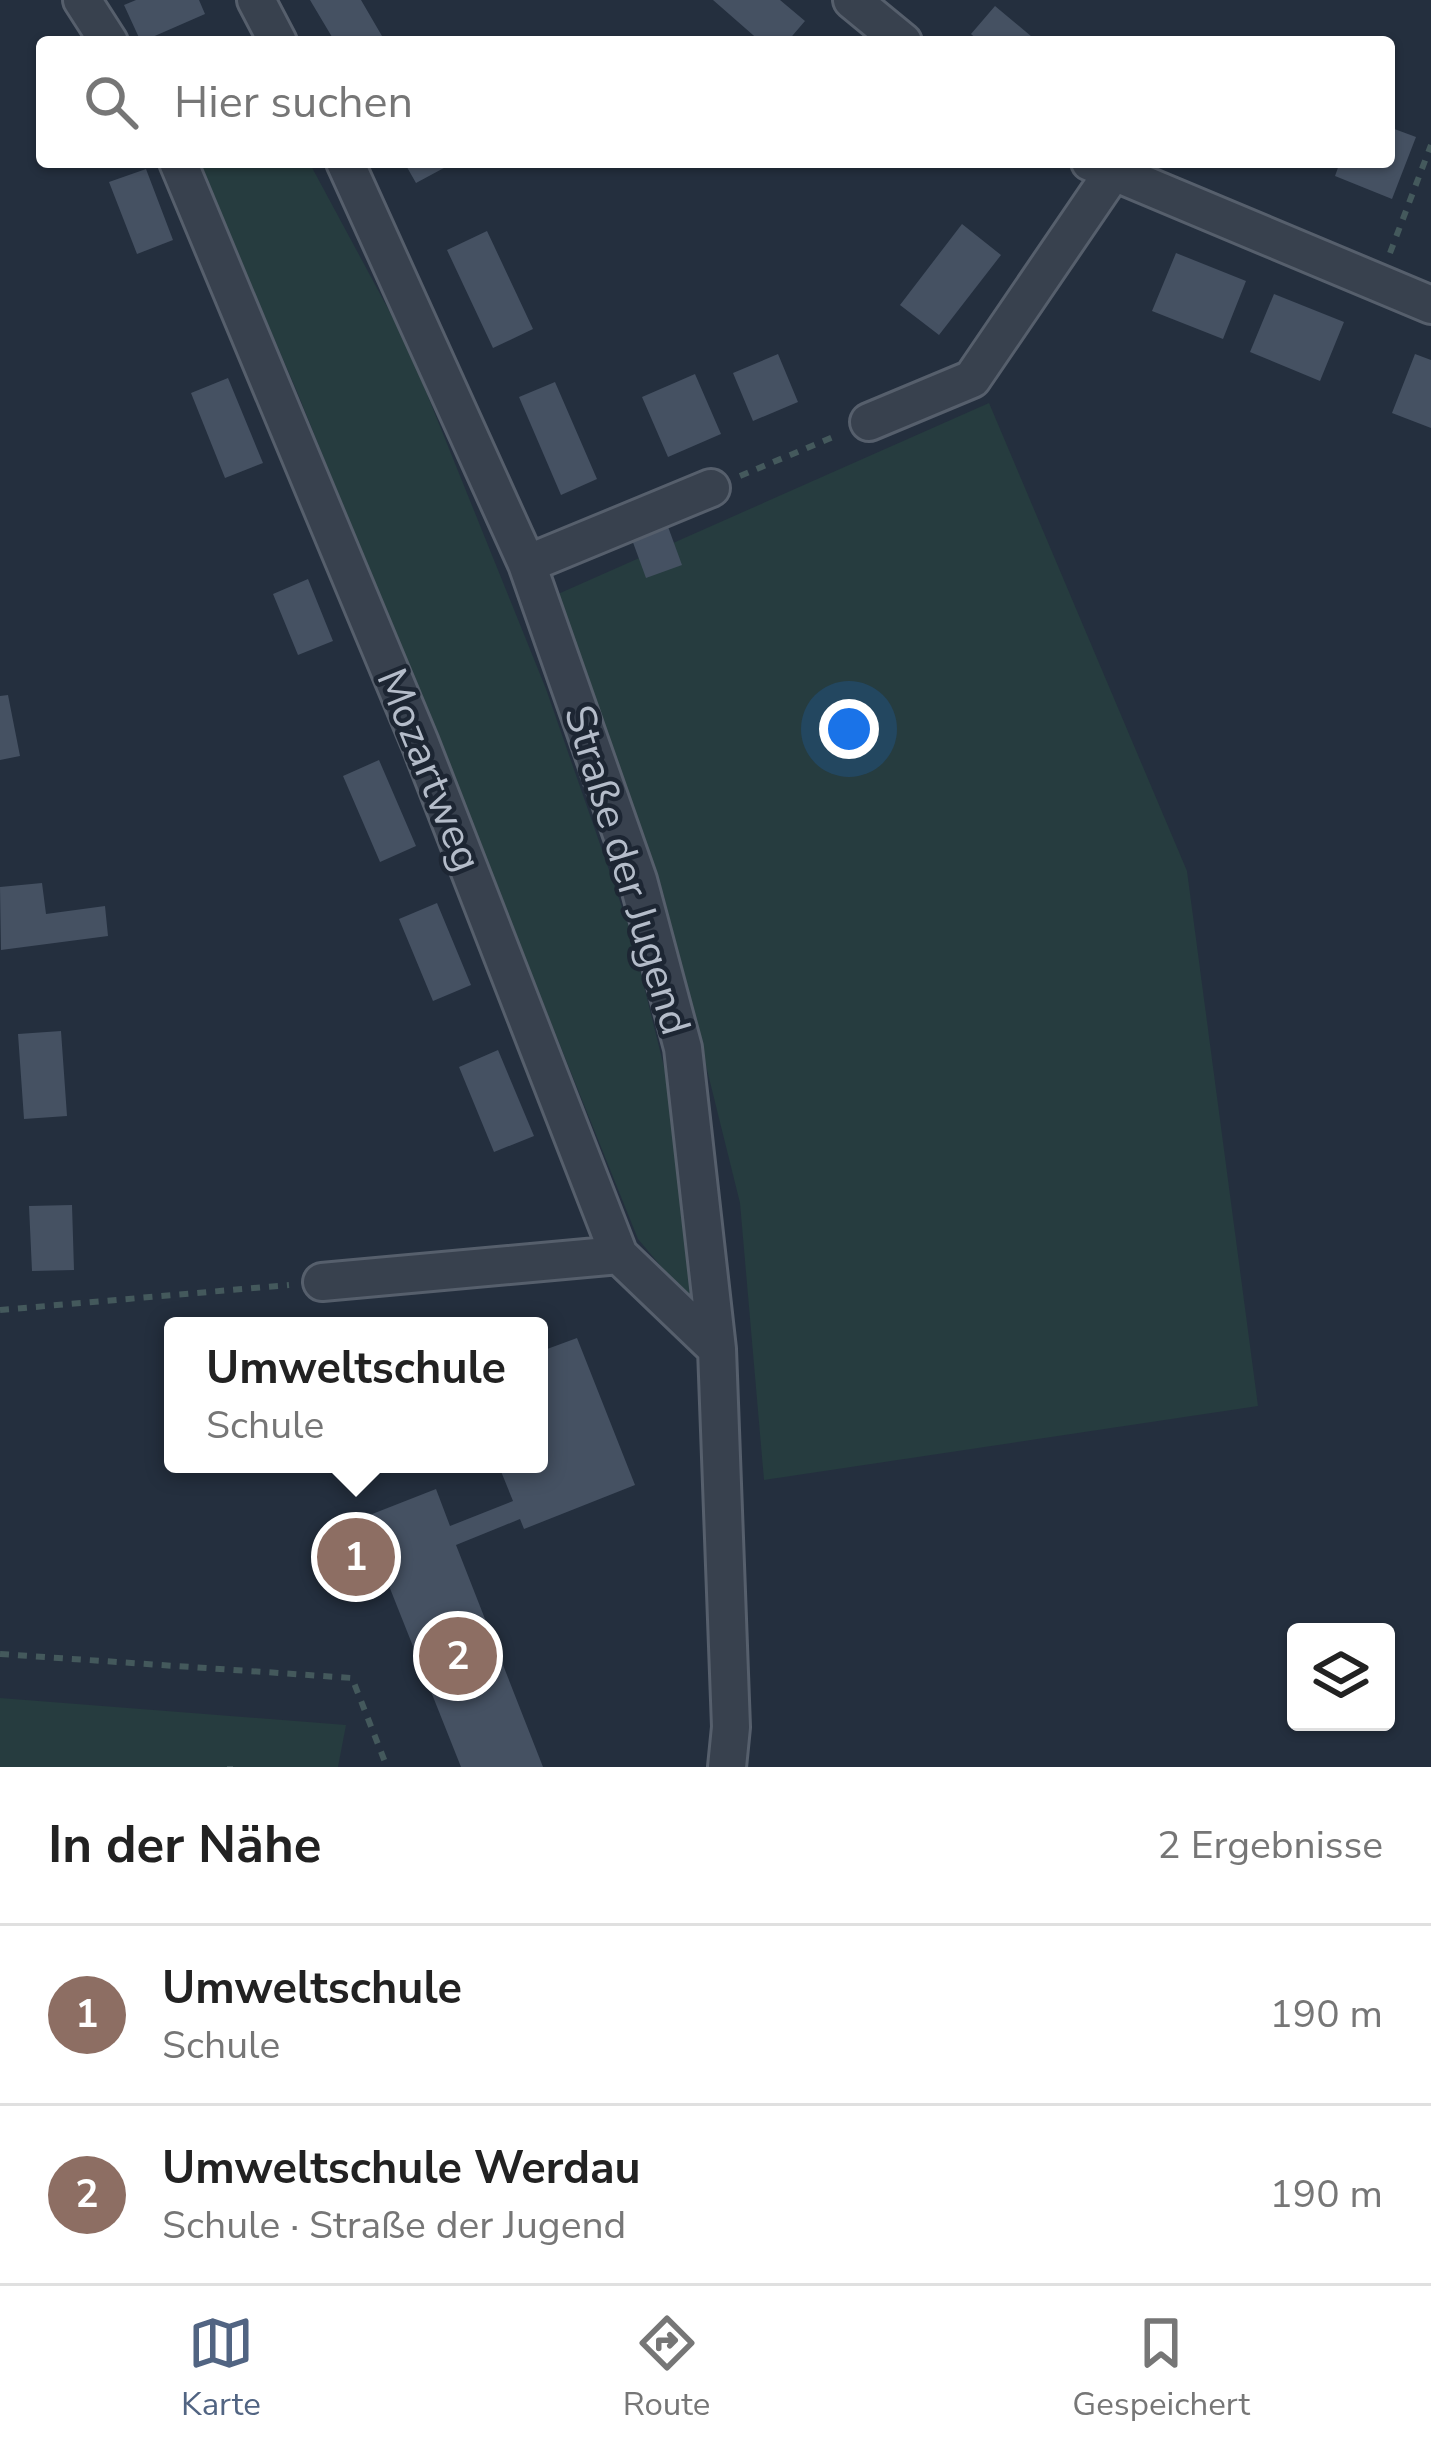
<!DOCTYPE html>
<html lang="de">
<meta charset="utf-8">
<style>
:root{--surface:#fff;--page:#f6f6f6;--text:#222;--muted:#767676;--line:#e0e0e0;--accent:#516482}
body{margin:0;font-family:"Nunito Sans",sans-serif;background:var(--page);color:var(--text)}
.controls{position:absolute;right:36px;bottom:36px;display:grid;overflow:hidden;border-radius:12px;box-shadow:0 3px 9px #0004}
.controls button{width:108px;height:108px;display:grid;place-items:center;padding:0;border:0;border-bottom:3px solid var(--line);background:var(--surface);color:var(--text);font:60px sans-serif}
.you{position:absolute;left:849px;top:729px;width:42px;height:42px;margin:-30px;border:9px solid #fff;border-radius:50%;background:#1a73e8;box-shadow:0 0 0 18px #1a73e833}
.badge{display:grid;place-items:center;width:78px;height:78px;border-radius:50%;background:var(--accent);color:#fff;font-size:39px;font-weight:700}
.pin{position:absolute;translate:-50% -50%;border:6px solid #fff;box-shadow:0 3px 12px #0006}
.popup{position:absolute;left:164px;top:1317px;width:384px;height:156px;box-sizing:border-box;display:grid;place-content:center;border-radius:12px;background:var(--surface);filter:drop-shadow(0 3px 9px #0005);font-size:39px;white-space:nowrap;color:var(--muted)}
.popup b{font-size:45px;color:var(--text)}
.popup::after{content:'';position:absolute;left:50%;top:100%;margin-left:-24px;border:24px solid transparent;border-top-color:var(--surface)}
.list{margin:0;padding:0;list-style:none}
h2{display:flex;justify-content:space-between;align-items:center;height:156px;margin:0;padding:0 48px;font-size:51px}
h2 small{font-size:39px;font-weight:400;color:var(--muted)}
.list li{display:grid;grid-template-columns:78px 1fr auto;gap:36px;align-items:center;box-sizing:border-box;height:180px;padding:0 48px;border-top:3px solid var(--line)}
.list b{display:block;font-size:45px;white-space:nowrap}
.list p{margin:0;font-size:39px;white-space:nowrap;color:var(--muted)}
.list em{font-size:39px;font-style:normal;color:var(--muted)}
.icon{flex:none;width:66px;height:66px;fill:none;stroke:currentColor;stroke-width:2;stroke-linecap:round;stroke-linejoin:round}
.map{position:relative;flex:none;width:1431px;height:1767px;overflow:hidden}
.search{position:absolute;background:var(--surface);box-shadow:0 3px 9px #0004;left:36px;right:36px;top:36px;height:132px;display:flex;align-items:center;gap:30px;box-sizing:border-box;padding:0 42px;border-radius:12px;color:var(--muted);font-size:45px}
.sheet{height:516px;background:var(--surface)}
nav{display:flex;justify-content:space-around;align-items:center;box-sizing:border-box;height:168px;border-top:3px solid var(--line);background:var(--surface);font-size:33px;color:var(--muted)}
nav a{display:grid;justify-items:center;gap:6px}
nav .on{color:var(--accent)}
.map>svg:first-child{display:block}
.green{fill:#263c3f}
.building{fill:#455162}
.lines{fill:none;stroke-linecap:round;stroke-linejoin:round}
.minor-casing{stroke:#565f6c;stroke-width:42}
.path{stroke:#44595c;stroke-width:6;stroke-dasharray:9 9;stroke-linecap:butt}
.minor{stroke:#38414e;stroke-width:36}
.labels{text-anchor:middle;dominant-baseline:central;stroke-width:9;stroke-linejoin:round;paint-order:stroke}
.street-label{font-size:42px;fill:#b4bcc9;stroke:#1d2633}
</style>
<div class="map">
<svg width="1431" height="1767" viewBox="0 0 1431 1767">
<rect width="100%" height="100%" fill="#242f3e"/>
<path class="green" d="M198 162H309L406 342 546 689 631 933 666 1075 692 1258 691 1302 638 1239 298 394Z
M989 403 1187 871 1258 1406 764 1480 740 1203 664 896 558 594Z
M0 1698 346 1725 338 1767H0Z"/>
<path class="building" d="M136 0H199L205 14 141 42 124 5Z
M310 0H361L382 36 372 42H335Z
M713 0H780L805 21 787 42H761Z
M995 6 1019 26 1038 42H980L971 34Z
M1389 127 1416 137 1392 199 1335 176 1340 162H1389Z
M404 162H455L416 183Z
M146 169 173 240 137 254 109 182Z
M962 224 1001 255 939 335 900 305Z
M487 231 533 329 493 348 447 250Z
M1176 253 1246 281 1223 339 1152 311Z
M1274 294 1344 322 1320 381 1250 352Z
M778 354 798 402 753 421 733 373Z
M1415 354 1431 360V428L1392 413Z
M695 374 721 434 668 457 642 397Z
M228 378 263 463 225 478 191 393Z
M555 382 597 479 561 495 519 397Z
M667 524 682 565 646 578 631 537Z
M308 579 333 641 298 655 273 594Z
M8 695 20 756 0 760V696Z
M379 760 416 846 380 862 343 776Z
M42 883 46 914 105 906 108 936 1 950 0 887Z
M437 903 471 985 433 1001 399 919Z
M61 1031 67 1116 24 1119 18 1034Z
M498 1050 534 1136 494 1152 459 1067Z
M72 1205 74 1270 32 1271 29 1206Z
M577 1338 635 1485 524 1529 520 1519 456 1545 543 1767H461L362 1518 436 1489 450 1526 513 1501 498 1464H539V1352Z"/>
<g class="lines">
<g class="minor-casing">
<path id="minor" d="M82 0 109 42
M256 0 278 42
M852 0 903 42
M178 162 420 743 619 1255 717 1349
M345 162 527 564 638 880 683 1048 717 1349 731 1727 727 1767
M1090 162 1431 305
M869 422 972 379 1113 172
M527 564 711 488
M322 1282 619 1255"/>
</g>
<path class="path" d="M1390 253 1431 145
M740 476 838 435
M0 1310 289 1285
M0 1654 352 1678 387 1767
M230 1767V1766"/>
<use href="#minor" class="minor"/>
</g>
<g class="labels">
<g class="street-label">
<text transform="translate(429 770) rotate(68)">Mozartweg</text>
<text transform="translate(627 870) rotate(73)">Straße der Jugend</text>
</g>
</g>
</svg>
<div class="controls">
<button><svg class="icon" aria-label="layers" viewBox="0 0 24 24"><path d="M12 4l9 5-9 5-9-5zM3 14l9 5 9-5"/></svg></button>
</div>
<div class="you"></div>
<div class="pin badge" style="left:356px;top:1557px;background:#8d6e63">1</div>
<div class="popup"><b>Umweltschule</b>Schule</div>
<div class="pin badge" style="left:458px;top:1656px;background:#8d6e63">2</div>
<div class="search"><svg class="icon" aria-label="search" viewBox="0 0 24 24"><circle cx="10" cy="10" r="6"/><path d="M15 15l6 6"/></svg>Hier suchen</div>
</div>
<section class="sheet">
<h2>In der Nähe<small>2 Ergebnisse</small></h2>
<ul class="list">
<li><span class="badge" style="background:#8d6e63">1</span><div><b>Umweltschule</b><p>Schule</p></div><em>190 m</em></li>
<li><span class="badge" style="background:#8d6e63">2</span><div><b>Umweltschule Werdau</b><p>Schule · Straße der Jugend</p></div><em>190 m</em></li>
</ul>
</section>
<nav>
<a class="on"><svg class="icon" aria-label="map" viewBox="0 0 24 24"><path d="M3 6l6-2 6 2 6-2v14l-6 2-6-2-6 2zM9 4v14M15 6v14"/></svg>Karte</a>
<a><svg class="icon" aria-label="directions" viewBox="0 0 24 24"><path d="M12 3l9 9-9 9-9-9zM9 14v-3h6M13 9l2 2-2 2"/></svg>Route</a>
<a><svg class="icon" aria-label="saved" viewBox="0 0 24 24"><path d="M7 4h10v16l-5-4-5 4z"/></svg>Gespeichert</a>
</nav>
